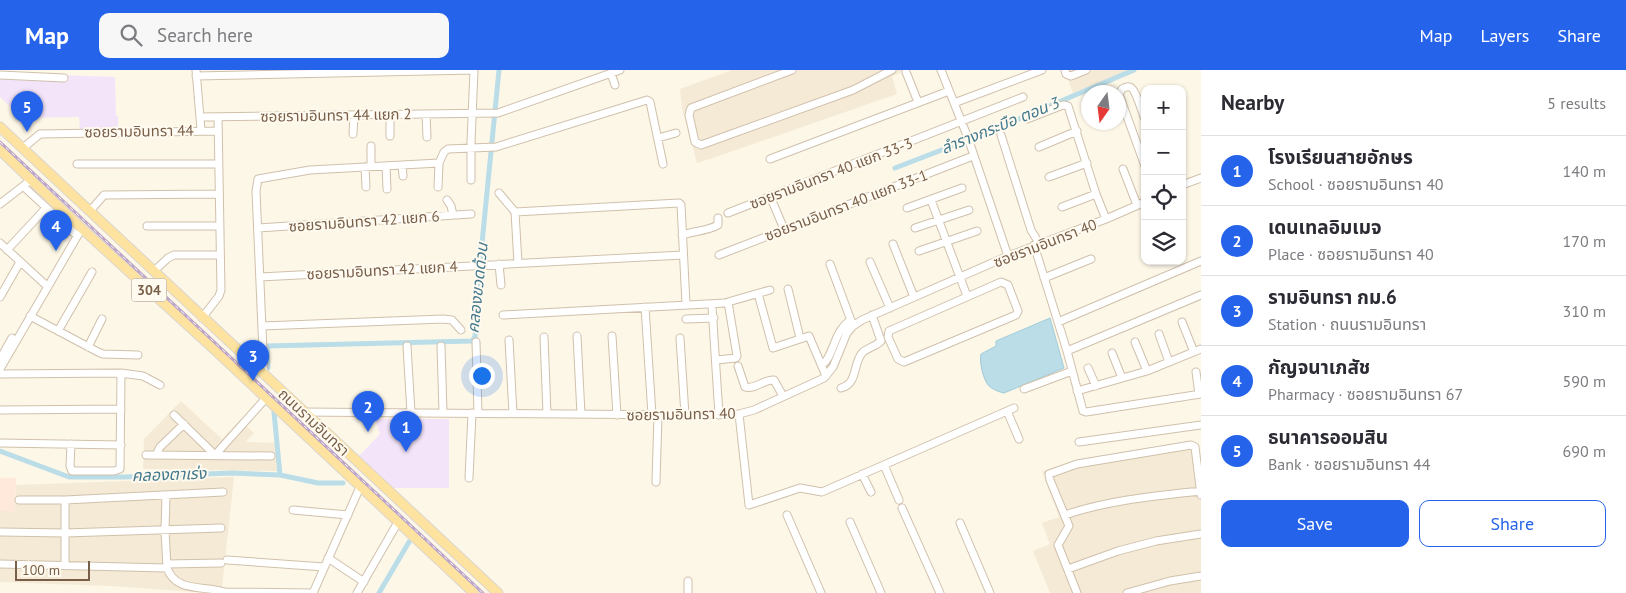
<!DOCTYPE html>
<meta charset="utf-8">
<style>
:root{--surface:#fff;--page:#f7f7f7;--text:#2b2b33;--muted:#7c7c81;--line:#e1e1e2;--accent:#2563eb}
body{margin:0;font-family:"PT Sans","Noto Sans Thai",sans-serif;background:var(--page);color:var(--text)}
.controls{position:absolute;right:15px;top:15px;display:grid;overflow:hidden;border-radius:10px;box-shadow:0 1px 4px #0004}
.controls button{width:45px;height:45px;display:grid;place-items:center;padding:0;border:0;border-bottom:1px solid var(--line);background:var(--surface);color:var(--text);font:25px sans-serif}
.compass{position:absolute;left:1081px;top:15px;width:45px;height:45px;border-radius:50%;background:var(--surface);box-shadow:0 1px 4px #0004;rotate:194deg}
.scale{position:absolute;left:15px;bottom:12px;width:75px;box-sizing:border-box;padding-left:5px;border:2px solid #785f4a;border-top:0;font-size:14px;line-height:18px;white-space:nowrap;color:#785f4a;-webkit-text-stroke:4px #fffaef;paint-order:stroke}
.you{position:absolute;left:481px;top:305px;width:18px;height:18px;margin:-12px;border:4px solid #fff;border-radius:50%;background:#1a73e8;box-shadow:0 0 0 8px #1a73e833}
.badge{display:grid;place-items:center;width:32px;height:32px;border-radius:50%;background:var(--accent);color:#fff;font-size:16px;font-weight:700}
.pin{position:absolute;translate:-50% -41px;filter:drop-shadow(0 1px 2px #0008)}
.pin::after{content:'';position:absolute;top:26px;width:18px;height:15px;background:inherit;clip-path:polygon(0 0,100% 0,50% 100%)}
.list{margin:0;padding:0;list-style:none}
h2{display:flex;justify-content:space-between;align-items:center;height:65px;margin:0;padding:0 20px;font-size:21px}
h2 small{font-size:16px;font-weight:400;color:var(--muted)}
.list li{display:grid;grid-template-columns:32px 1fr auto;gap:15px;align-items:center;box-sizing:border-box;height:70px;padding:0 20px;border-top:1px solid var(--line)}
.list b{display:block;font-size:19px;white-space:nowrap}
.list p{margin:0;font-size:16px;white-space:nowrap;color:var(--muted)}
.list em{font-size:16px;font-style:normal;color:var(--muted)}
.actions{display:flex;gap:10px;padding:15px 20px}
.actions a{flex:1;padding:11px 0;border:1px solid var(--accent);border-radius:10px;text-align:center;font-size:18px;color:var(--accent)}
.actions .main{background:var(--accent);color:#fff}
.icon{flex:none;width:28px;height:28px;fill:none;stroke:currentColor;stroke-width:2;stroke-linecap:round;stroke-linejoin:round}
.map{position:relative;flex:none;width:1201px;height:523px;overflow:hidden}
header{display:flex;align-items:center;gap:30px;box-sizing:border-box;height:70px;padding:0 25px;background:var(--accent);color:#fff}
header strong{font-size:24px}
nav{display:flex;gap:28px;margin-inline-start:auto;font-size:18px}
.search{width:350px;height:45px;background:var(--page);display:flex;align-items:center;gap:12px;box-sizing:border-box;padding:0 18px;border-radius:10px;color:var(--muted);font-size:19px}
main{display:flex}
aside{flex:1;background:var(--surface)}
.map>svg:first-child{display:block}
.residential{fill:#f5ead5}
.commercial{fill:#fee9db}
.education{fill:#f4e4fa}
.water{fill:#bbdde8;stroke:#a1cbda}
.lines{fill:none;stroke-linecap:round;stroke-linejoin:round}
.canal{stroke:#bbdde8;stroke-width:5}
.minor-casing{stroke:#d0c0ac;stroke-width:9}
.major-casing{stroke:#dcd5d0;stroke-width:11}
.minor{stroke:#fff;stroke-width:7}
.major{stroke:#fde39f;stroke-width:9}
.rail-casing{stroke:#bba4c8;stroke-width:3}
.rail{stroke:#fffaef;stroke-width:1;stroke-dasharray:4;stroke-linecap:butt}
.labels{text-anchor:middle;dominant-baseline:central;stroke-width:4;stroke-linejoin:round;paint-order:stroke}
.shield{fill:#fffaef;stroke:#a08e7c;stroke-width:1}
.shield-label{font-size:14px;font-weight:bold;fill:#785f4a}
.street-label{font-size:15px;fill:#785f4a;stroke:#fffaef}
.water-label{font-size:16px;font-style:italic;fill:#43798c;stroke:#fffaef}
</style>
<header>
<strong>Map</strong>
<div class="search"><svg class="icon" aria-label="search" viewBox="0 0 24 24"><circle cx="10" cy="10" r="6"/><path d="M15 15l6 6"/></svg>Search here</div>
<nav><a>Map</a><a>Layers</a><a>Share</a></nav>
</header>
<main>
<div class="map">
<svg width="1201" height="523" viewBox="0 0 1201 523">
<rect width="100%" height="100%" fill="#fdf7e8"/>
<path class="residential" d="M732 0H907L892 6 897 24 713 88 697 93 682 38 680 19Z
M1064 0H1130L1073 23Z
M181 331 222 369 240 350 254 363 246 372 275 373 277 401 143 399 144 369Z
M1198 373 1201 395V523H1050L1033 481 1050 474 1042 453 1059 447 1042 401 1073 392Z
M234 407 222 518 306 523H210L110 516 0 512V441H15L16 415Z"/>
<path class="commercial" d="M0 408H16L15 442 0 441Z"/>
<path class="education" d="M0 3 115 7 116 46H118V59L80 60 79 47 22 48 0 27Z
M375 349H449V418H394L359 386 380 364Z"/>
<path class="water" d="M1050 248 1064 298 1004 323C999 322 992 319 989 316 983 310 979 291 981 284L996 276V271Z"/>
<g class="lines">
<path class="canal" d="M895 98 991 61 1134 0
M268 298 267 276 472 271 475 267 479 204 499 0
M274 342 280 405
M0 381 69 407H124L232 403 280 405 318 413H343
M379 523 409 472"/>
<g class="minor-casing">
<path id="minor" d="M196 0 201 60
M792 0 691 38 689 45 695 72 701 75 853 20 892 0
M941 0 968 68 1008 186
M1065 0 1066 4 1071 6 1086 0
M906 2 918 32
M611 3 615 15
M0 5 64 8
M196 6 474 0
M954 33 1042 0
M426 44 427 67
M390 45V66
M200 47 498 43 620 0
M1027 49 1063 35 1068 36 1096 124 1106 149
M1145 49C1142 43 1136 19 1130 17 1127 16 1125 17 1122 19L1119 24 1120 27 1145 96
M353 64 354 45
M1001 65 1031 160 1039 173
M658 68 676 63
M371 76V96
M1039 77 1077 61
M23 78 40 64 218 61
M770 89 949 21
M77 94H218
M402 95 403 106
M386 96 387 119
M365 97 366 117
M1123 99 1137 135
M1049 107 1087 93
M471 110V72L474 0
M1182 115 1201 108
M24 117 74 163
M438 117 439 93
M499 123 515 142 518 193
M770 126 784 159
M447 130 451 136 453 145
M931 130 967 226
M0 134 31 110
M1062 137 1096 124
M907 138 962 118
M90 141 104 125 218 124
M515 142 679 133 681 135 686 234
M728 143 1023 27
M147 156H219
M258 158 471 144
M915 158 969 140
M682 165C694 161 707 161 718 155V148
M0 173 48 217
M893 174 914 227
M1034 175 1067 281 1083 341 1086 342 1201 324
M7 180 46 138
M919 181 977 161
M719 185 973 86
M870 192 890 238
M499 194 501 215
M830 194 853 256
M154 201 168 188 174 185H220
M260 207 683 185
M1044 208 1091 189
M1001 212 1008 215 1018 241 1016 245 904 292 898 289 888 267 889 261Z
M788 219 800 268
M0 227 20 192
M759 227 773 278 809 266 826 306
M645 237 652 345
M712 237 719 345
M503 245 725 233
M30 246 98 282 103 284 138 285
M202 248 219 226 221 220 218 47
M686 249 714 248
M1058 252 1201 191
M1182 252 1194 282
M262 256 443 249 452 250 461 260
M58 261 92 202
M1159 264 1169 292
M577 266 581 344
M612 266 617 345
M544 267 547 344
M680 268 685 345
M509 270 513 344
M476 272 478 343
M1135 272 1147 301
M407 276 411 343
M441 276 443 343
M88 277 102 249
M1067 281 1201 225
M1112 283 1122 308
M0 289 12 268
M717 290 736 288 737 286 728 232 770 220
M822 295C834 287 833 261 851 250
M738 296 745 317C755 320 764 309 774 310L783 326
M1088 298 1096 316
M0 299 82 158
M1196 302 1199 324
M0 304 121 303 143 306 160 315
M264 305 256 121 258 109 310 100 439 93 444 82 448 79 496 77 647 30 650 32 663 94
M841 318C859 313 852 293 863 282 868 278 876 276 881 271L872 245
M1024 319 1072 301
M1077 321 1147 301 1201 279
M0 340 121 339
M1007 341 1019 369
M303 342 685 345 739 344 754 340 824 308 833 297 847 263 853 256 862 250 1008 186 1106 149 1145 132
M739 344 749 435 800 418 822 422 1014 338
M174 345 215 385 266 328
M1079 372 1201 355
M0 373 121 375
M71 374 70 396 72 401H114L120 399 121 303
M146 385 271 386
M156 385 160 377 184 354
M884 395 899 430
M862 404 871 422
M469 408 472 343
M656 412 658 345
M166 425 165 460 167 498
M19 430H65L223 422
M65 430V496
M902 438 940 523
M293 440 348 445
M787 445 821 523
M1065 445C1109 430 1154 426 1201 421
M850 452 881 523
M960 453 990 523
M1 462 65 463 221 458
M328 488 364 512
M227 490 324 497
M0 494 167 498C176 523 203 515 225 522L313 523
M167 494 221 493
M1068 499 1118 481 1156 471 1201 464
M313 523 360 417
M357 523 398 452
M688 523V511
M1077 523 1058 475 1069 456 1050 410 1049 404 1077 394 1191 375 1195 377 1201 425
M1127 523 1170 511 1201 506"/>
</g>
<g class="major-casing">
<path id="major" d="M0 57 498 523
M0 80 78 155 216 281 474 523"/>
</g>
<use href="#minor" class="minor"/>
<use href="#major" class="major"/>
<g class="rail-casing">
<path id="rail" d="M0 72 483 523"/>
</g>
<use href="#rail" class="rail"/>
</g>
<g class="labels">
<rect class="shield" x="131.5" y="208.5" width="35" height="23" rx="4"/>
<g class="shield-label">
<text x="149" y="220">304</text>
</g>
<g class="street-label">
<text transform="translate(336 45) rotate(-1)">ซอยรามอินทรา 44 แยก 2</text>
<text transform="translate(139 61) rotate(-1)">ซอยรามอินทรา 44</text>
<text transform="translate(831 103) rotate(-21)">ซอยรามอินทรา 40 แยก 33-3</text>
<text transform="translate(846 135) rotate(-21)">ซอยรามอินทรา 40 แยก 33-1</text>
<text transform="translate(364 151) rotate(-4)">ซอยรามอินทรา 42 แยก 6</text>
<text transform="translate(1045 173) rotate(-21)">ซอยรามอินทรา 40</text>
<text transform="translate(382 200) rotate(-3)">ซอยรามอินทรา 42 แยก 4</text>
<text transform="translate(681 344) rotate(-1)">ซอยรามอินทรา 40</text>
<text transform="translate(314 352) rotate(43)">ถนนรามอินทรา</text>
</g>
<g class="water-label">
<text transform="translate(1000 55) rotate(-22)">ลำรางกระบือ ตอน 3</text>
<text transform="translate(477 218) rotate(-84)">คลองขวดด้วน</text>
<text transform="translate(169 404) rotate(-2)">คลองตาเร่ง</text>
</g>
</g>
</svg>
<div class="controls">
<button>+</button>
<button>−</button>
<button><svg class="icon" aria-label="locate" viewBox="0 0 24 24"><circle cx="12" cy="12" r="6"/><path d="M12 2v4M12 18v4M2 12h4M18 12h4"/></svg></button>
<button><svg class="icon" aria-label="layers" viewBox="0 0 24 24"><path d="M12 4l9 5-9 5-9-5zM3 14l9 5 9-5"/></svg></button>
</div>
<svg class="compass" viewBox="-18 -18 36 36"><path d="M0-13l5 13h-10z" fill="#e53935"/><path d="M0 13l5-13h-10z" fill="#7c7c81"/></svg>
<div class="scale">100 m</div>
<div class="you"></div>
<div class="pin badge" style="left:406px;top:382px">1</div>
<div class="pin badge" style="left:368px;top:362px">2</div>
<div class="pin badge" style="left:253px;top:311px">3</div>
<div class="pin badge" style="left:56px;top:181px">4</div>
<div class="pin badge" style="left:27px;top:62px">5</div>
</div>
<aside>
<h2>Nearby<small>5 results</small></h2>
<ul class="list">
<li><span class="badge">1</span><div><b>โรงเรียนสายอักษร</b><p>School · ซอยรามอินทรา 40</p></div><em>140 m</em></li>
<li><span class="badge">2</span><div><b>เดนเทลอิมเมจ</b><p>Place · ซอยรามอินทรา 40</p></div><em>170 m</em></li>
<li><span class="badge">3</span><div><b>รามอินทรา กม.6</b><p>Station · ถนนรามอินทรา</p></div><em>310 m</em></li>
<li><span class="badge">4</span><div><b>กัญจนาเภสัช</b><p>Pharmacy · ซอยรามอินทรา 67</p></div><em>590 m</em></li>
<li><span class="badge">5</span><div><b>ธนาคารออมสิน</b><p>Bank · ซอยรามอินทรา 44</p></div><em>690 m</em></li>
</ul>
<div class="actions"><a class="main">Save</a><a>Share</a></div>
</aside>
</main>
